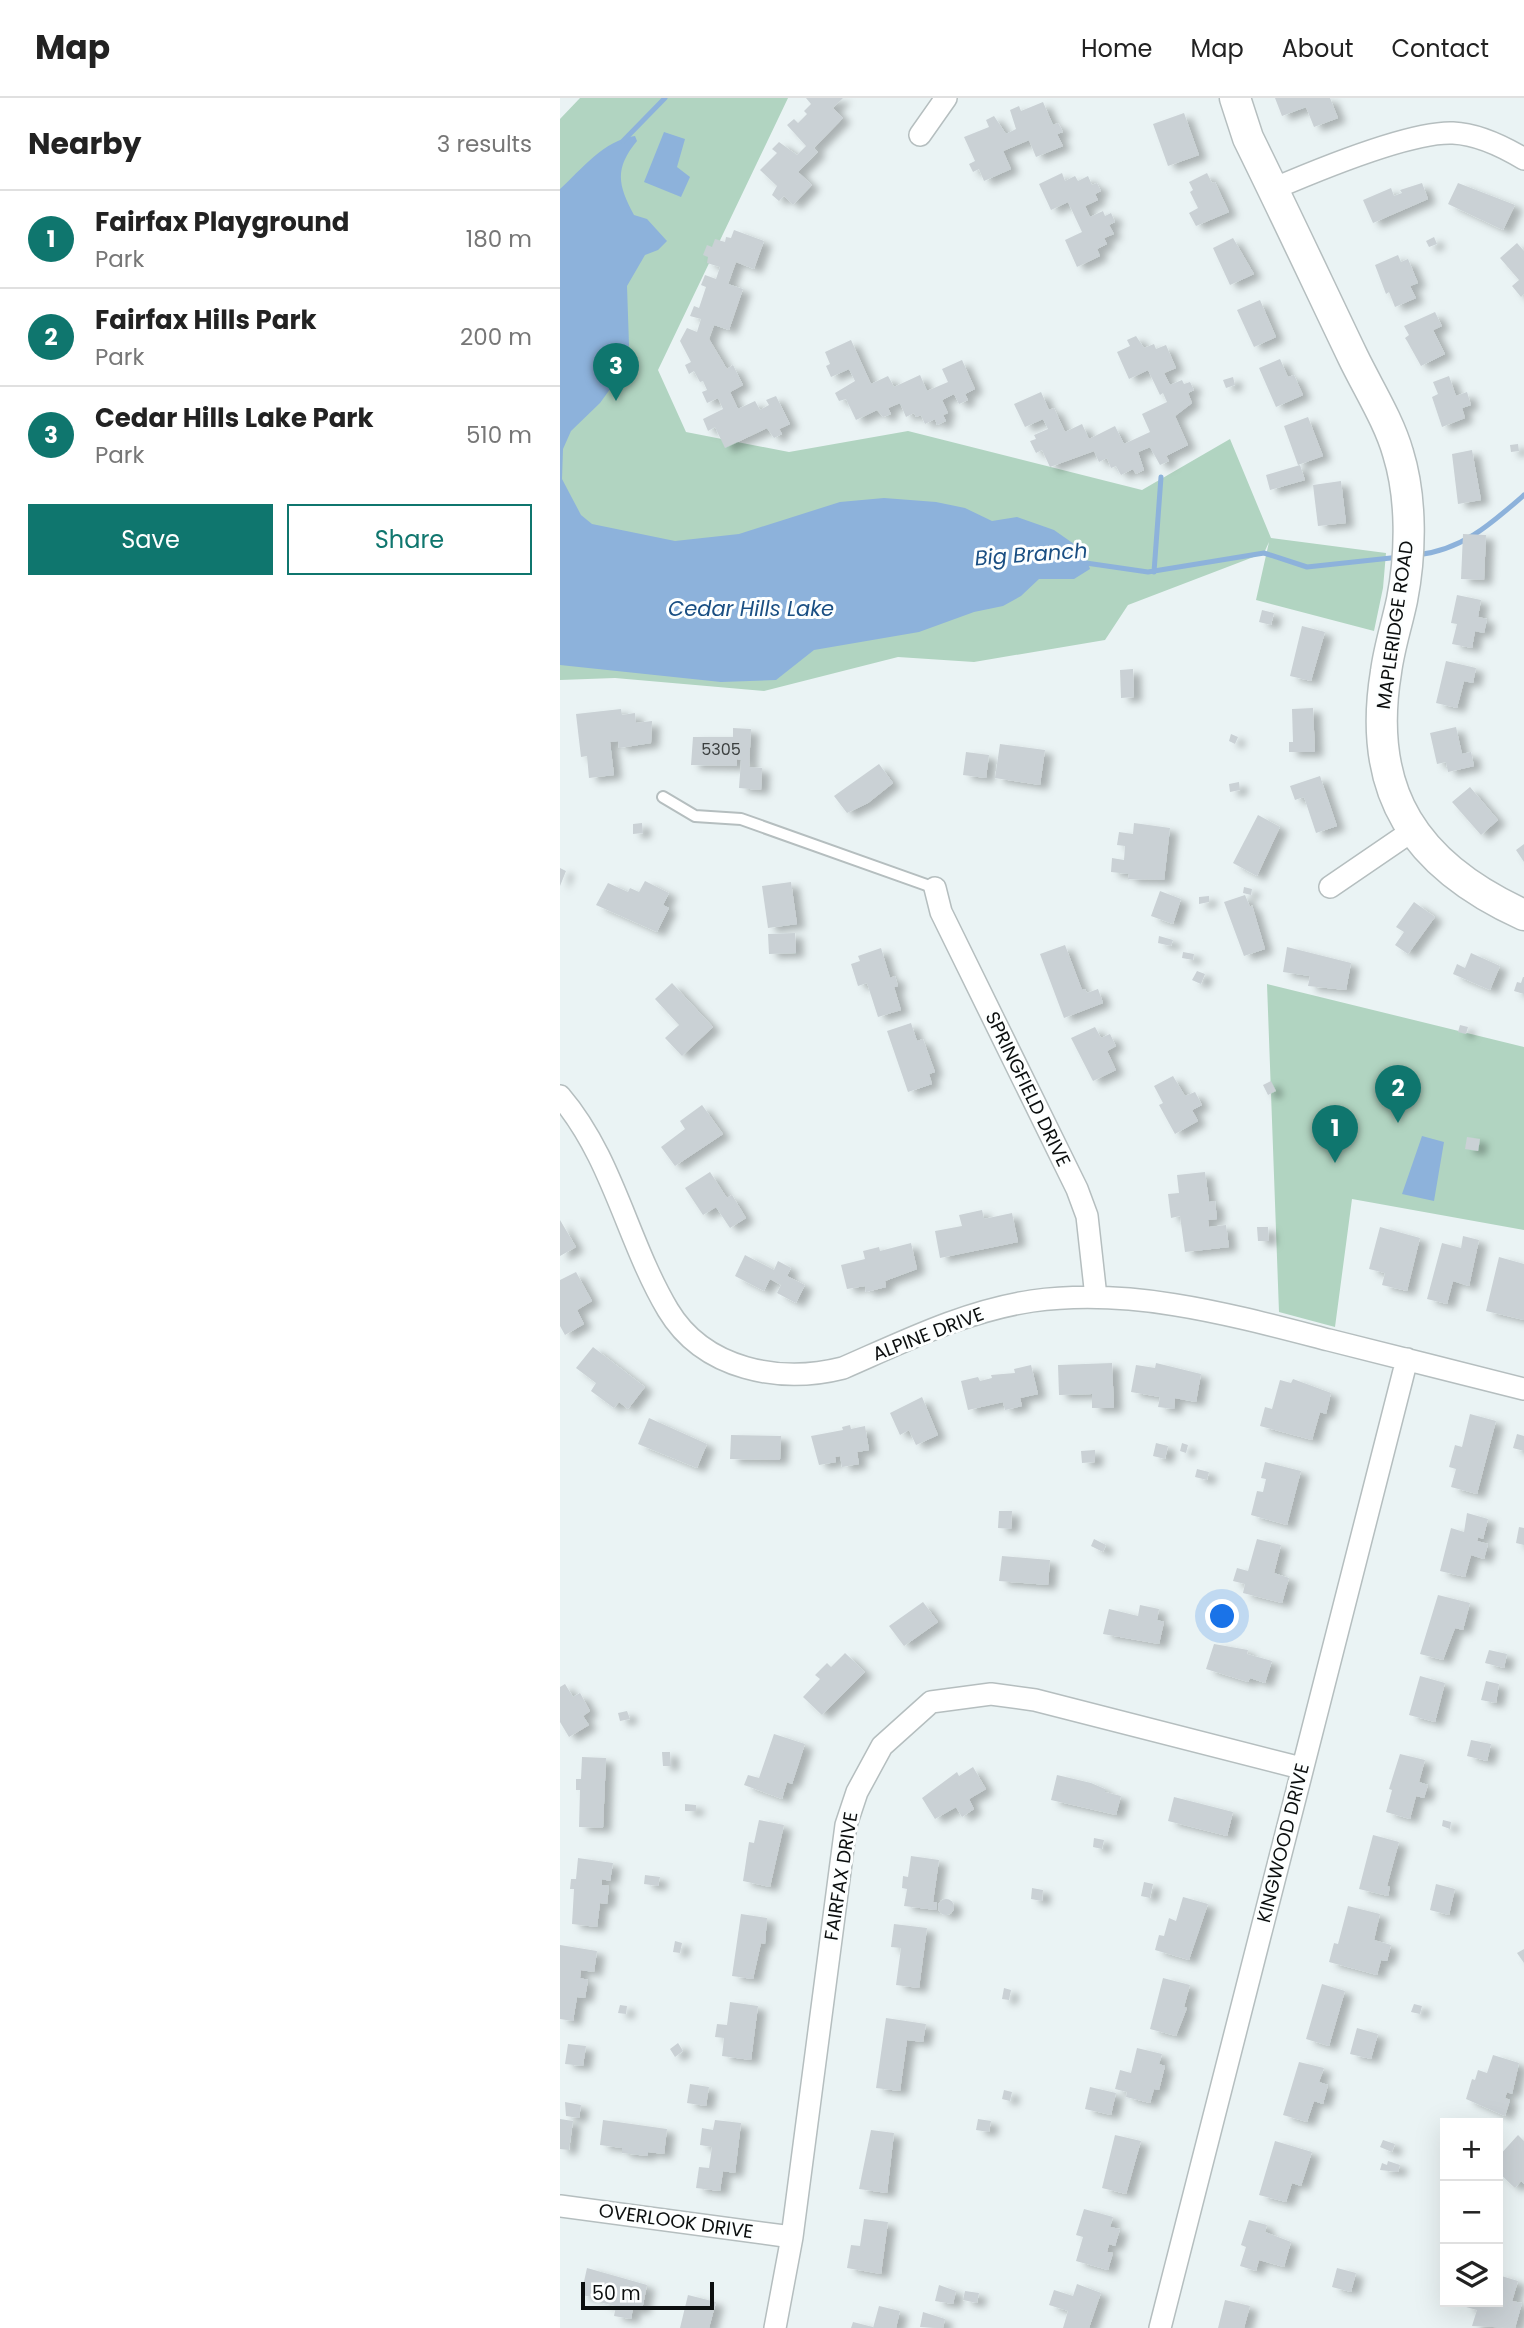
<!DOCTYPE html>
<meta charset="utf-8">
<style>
:root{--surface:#fff;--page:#f6f6f6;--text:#222;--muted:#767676;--line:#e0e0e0;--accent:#0f766e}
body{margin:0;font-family:Poppins,sans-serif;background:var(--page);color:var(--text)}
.controls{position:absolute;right:21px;bottom:21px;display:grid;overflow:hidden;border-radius:0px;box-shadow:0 7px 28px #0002}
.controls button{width:63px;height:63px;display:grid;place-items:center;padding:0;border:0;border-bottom:2px solid var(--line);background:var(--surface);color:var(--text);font:35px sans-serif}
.scale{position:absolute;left:21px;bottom:18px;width:133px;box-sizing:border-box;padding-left:7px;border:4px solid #0c0f0f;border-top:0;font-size:19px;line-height:24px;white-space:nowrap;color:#0c0f0f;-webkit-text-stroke:5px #fdffff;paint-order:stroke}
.you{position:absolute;left:663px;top:1519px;width:24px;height:24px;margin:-18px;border:5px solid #fff;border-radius:50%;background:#1a73e8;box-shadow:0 0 0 10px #1a73e833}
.badge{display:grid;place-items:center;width:46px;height:46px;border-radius:50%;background:var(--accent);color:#fff;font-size:23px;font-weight:700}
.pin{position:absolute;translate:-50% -58px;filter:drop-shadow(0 2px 4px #0008)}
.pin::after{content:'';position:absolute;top:37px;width:24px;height:21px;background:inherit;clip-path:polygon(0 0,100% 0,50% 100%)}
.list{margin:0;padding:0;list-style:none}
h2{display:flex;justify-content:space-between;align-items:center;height:91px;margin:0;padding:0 28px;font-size:30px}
h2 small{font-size:23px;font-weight:400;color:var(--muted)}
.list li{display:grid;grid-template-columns:46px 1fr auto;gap:21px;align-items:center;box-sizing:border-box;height:98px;padding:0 28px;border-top:2px solid var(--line)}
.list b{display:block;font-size:26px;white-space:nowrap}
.list p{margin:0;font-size:23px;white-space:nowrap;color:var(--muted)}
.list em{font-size:23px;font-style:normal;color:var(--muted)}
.actions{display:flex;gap:14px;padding:21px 28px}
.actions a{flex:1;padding:16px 0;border:2px solid var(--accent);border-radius:0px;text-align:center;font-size:24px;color:var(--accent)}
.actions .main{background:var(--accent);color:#fff}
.icon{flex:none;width:38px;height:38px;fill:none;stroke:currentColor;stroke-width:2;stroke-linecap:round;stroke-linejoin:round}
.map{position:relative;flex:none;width:964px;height:2230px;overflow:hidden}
header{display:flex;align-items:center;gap:42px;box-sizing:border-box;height:98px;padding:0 35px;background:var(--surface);border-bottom:2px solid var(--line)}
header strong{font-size:33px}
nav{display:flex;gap:38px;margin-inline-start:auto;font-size:24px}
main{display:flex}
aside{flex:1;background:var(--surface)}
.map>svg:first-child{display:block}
.green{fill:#b1d4c1}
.water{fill:#8db2db}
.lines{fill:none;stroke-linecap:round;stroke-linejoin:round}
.stream{stroke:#8db2db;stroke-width:5}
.building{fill:#cad1d5;filter:url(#shadow)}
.lane-casing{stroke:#b5bebf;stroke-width:14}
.street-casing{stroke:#b5bebf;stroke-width:24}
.secondary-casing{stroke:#b5bebf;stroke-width:33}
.lane{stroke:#fff;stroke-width:10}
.street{stroke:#fff;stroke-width:21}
.secondary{stroke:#fff;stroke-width:30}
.labels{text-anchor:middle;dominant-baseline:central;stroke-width:6;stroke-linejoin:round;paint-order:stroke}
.number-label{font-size:16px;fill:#3c4040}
.street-label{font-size:19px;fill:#0c0f0f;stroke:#fdffff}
.water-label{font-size:21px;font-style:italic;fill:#1a4f83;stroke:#fdffff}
</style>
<header>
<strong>Map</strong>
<nav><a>Home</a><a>Map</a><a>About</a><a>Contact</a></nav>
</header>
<main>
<aside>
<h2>Nearby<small>3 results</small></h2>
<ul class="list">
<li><span class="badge">1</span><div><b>Fairfax Playground</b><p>Park</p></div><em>180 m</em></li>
<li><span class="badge">2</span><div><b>Fairfax Hills Park</b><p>Park</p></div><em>200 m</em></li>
<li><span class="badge">3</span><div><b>Cedar Hills Lake Park</b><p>Park</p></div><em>510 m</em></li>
</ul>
<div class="actions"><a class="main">Save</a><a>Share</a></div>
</aside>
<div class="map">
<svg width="964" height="2230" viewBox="0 0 964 2230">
<defs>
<filter id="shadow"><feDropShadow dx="8" dy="4.5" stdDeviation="3.5" flood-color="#0004"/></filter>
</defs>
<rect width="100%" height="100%" fill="#eaf3f4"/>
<path class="green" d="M20 0H228L98 272 126 334 229 354 348 333 582 392 670 341 711 440 826 455 823 490 814 533 696 502 709 444 704 455 568 507 545 542 414 564 338 559 204 593 55 580 0 582V21Z
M707 886 964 949V1132L792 1101 775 1229 719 1214Z"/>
<path class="water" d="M104 34 125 41 117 69 130 79 121 99 84 84Z
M75 38 77 43C54 71 58 87 74 117L87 121 107 143 98 152 85 157 67 188 69 247 61 276 40 305 11 333 3 351 2 381 21 417 32 426 115 443 179 436 280 404 324 400 376 404 405 410 432 423 457 419 494 432 524 453 530 471 514 481H479L461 498 443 508 414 514 359 534 254 552 216 582 161 584 0 567V91C22 71 44 42 75 38Z
M862 1038 884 1044 874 1103 842 1096Z"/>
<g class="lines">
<path class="stream" d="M63 43 105 0
M856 457C901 453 931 426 964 397
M526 465 588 474 704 455 747 469 840 459
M594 474 601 379"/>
</g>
<path class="building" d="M246 0H283L273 10 283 20 254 50 258 54 238 74 252 87 233 107 224 98 219 103 212 97 217 88 200 72 217 55 212 51 219 44 237 57 246 48 227 27 234 21 238 25 247 16 244 13 251 6Z
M715 0H770L778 20 754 29 746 9 722 18Z
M483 4 493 27 498 25 503 34 497 36 503 48 476 59 469 42 443 53 451 71 424 83 419 71 413 74 409 66 415 63 404 39 429 29 426 22 434 18 446 36 456 31 450 12 459 8 461 13Z
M624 15 639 57 608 68 593 26Z
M502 75 505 83 515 78 518 83 528 78 532 87 537 85 541 93 535 96 538 102 525 108 530 119 543 113 545 118 551 115 555 124 549 127 554 136 544 140 547 146 537 151 540 158 517 169 505 142 522 134 508 104 491 112 479 86Z
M647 75 652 85 655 84 669 114 636 128 629 115 638 110 630 94 633 92 629 84Z
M862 85 868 101 813 125 803 102 831 90 834 98 842 95 840 92Z
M898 85 955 107 943 132 888 106Z
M174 132 204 143 194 171 176 164 168 186 183 191 169 232 154 227 149 241 167 271 173 267 183 287 170 294 178 311 195 303 200 312 209 307 206 302 216 298 230 326 219 331 222 336 214 340 207 330 165 350 155 329 148 333 143 321 163 311 158 300 147 305 142 294 147 292 143 283 140 284 134 273 129 276 125 267 131 264 120 243 127 230 137 234 141 221 130 218 134 208 139 210 146 189 141 187 145 177 156 181 160 169 147 165 148 159 143 157 147 147 152 149 155 141 165 144 166 139 171 140Z
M874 139 877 146 869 149 866 143Z
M673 140 694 176 670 187 653 150Z
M957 145 964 153V196L961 199 952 188 959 182 940 160Z
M838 157 841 164 848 161 858 185 850 188 856 200 835 209 829 194 826 196 815 167Z
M700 202 716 239 694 249 677 212Z
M875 214 882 228 873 232 885 256 861 268 847 243 845 240 849 237 844 228Z
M576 238 584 250 594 246 596 251 606 247 616 270 604 275 610 287 622 282 624 286 630 284 634 292 628 295 632 305 615 318 628 347 606 358 609 363 600 367 590 349 578 354 584 372 576 376 573 371 561 377 556 368 551 370 547 360 539 364 534 353 490 369 482 352 476 355 470 343 476 341 474 337 488 331 483 321 465 329 454 306 481 294 489 312 494 310 505 334 522 326 529 341 555 328 564 346 590 334 582 316 607 304 603 295 600 297 588 272 569 281 557 254 570 248 567 242Z
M291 242 311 286 328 278 334 289 360 277 367 293 388 284 382 271 402 262 415 291 405 296 408 302 399 306 394 296 382 302 388 315 383 317 386 323 377 327 375 321 365 326 361 317 356 319 354 315 346 319 340 305 328 310 331 316 323 319 317 312 296 322 286 301 279 303 275 295 295 283 289 271 271 279 266 268 270 266 265 254Z
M720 261 728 279 734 277 743 297 716 309 699 270Z
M889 278 896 298 907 294 911 307 902 310 905 320 882 329 872 299 878 296 873 284Z
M673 279 675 287 666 290 663 282Z
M748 319 763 358 738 367 724 328Z
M958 346 959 353 951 354 950 347Z
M912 352 921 402 898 406 892 356Z
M740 367 745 382 710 392 706 377Z
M781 383 786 425 758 428 753 387Z
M903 436 926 437 924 482 901 481Z
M897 497 921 502 918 519 927 521 924 535 915 533 912 550 892 546 897 526 891 525Z
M702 512 714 515 711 527 699 524Z
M742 528 765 534 751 583 730 578Z
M886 563 916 570 913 585 904 583 897 610 876 605Z
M573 571 574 599 561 600 560 572Z
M753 610 755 654H729V644H733L732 611Z
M61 611 62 617 75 615 76 625 92 623 91 645 59 650 58 643 50 644 54 677 29 680 27 658 21 659 16 616Z
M896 629 902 656 911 654 914 668 888 674 886 664 877 666 870 635Z
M173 630 191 631 189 669 202 670 201 692 179 690 181 662 177 661V668L131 667 133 639H173Z
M671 636 678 639 675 646 669 643Z
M440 646 485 652 480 687 435 680Z
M406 654 429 657 426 680 403 677Z
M319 666 333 685 308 705 287 715 274 698Z
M760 678 777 728 756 735 744 699 735 702 730 688Z
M679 684 680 692 670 694 669 686Z
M910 689 938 722 921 737 892 704Z
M698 717 720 729 697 778 673 765Z
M82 725 83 735 73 736V726Z
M574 725 610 730 604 782 568 781 569 776 551 774 552 760 564 762 565 748 557 747 559 734 573 736Z
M964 746V764L956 752Z
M0 770 6 773 0 788Z
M85 783 109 795 103 807 109 810 97 834 36 807 48 785 68 794 70 790 79 794Z
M231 784 237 826 208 830 202 788Z
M684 789 692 791 691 797 683 795Z
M600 793 621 801 613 826 591 818Z
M685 797 690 809 692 807 705 851 684 858 664 804Z
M649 798V804L639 806V799Z
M854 804 875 819 848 856 835 847 844 834 836 829Z
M235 835 236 855 209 856 208 836Z
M599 838 613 842 611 848 598 845Z
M505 847 522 892 525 891 527 895 538 891 543 905 504 920 480 856Z
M727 849 791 865 786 892 748 888 750 878 723 874Z
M321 850 330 880 335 878 338 888 334 889 341 912 318 919 307 885 298 888 291 866 300 863 298 858Z
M623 854 634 856 633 862 622 860Z
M911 855 940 868 930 892 893 876 897 866 905 870Z
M637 873 645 876 641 886 632 882Z
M963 879H964V896L954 893 957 884 961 885Z
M112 885 153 929 122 958 105 940 119 927 95 901Z
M351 925 357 943 363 941 375 974 369 976 372 986 348 994 327 933Z
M900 927 908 929 906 936 898 934Z
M535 929 541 940 550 936 556 948 547 953 556 972 533 983 511 940Z
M613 978 625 998 635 994 642 1007 632 1012 638 1023 615 1036 599 1007 603 1005 594 988Z
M711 983 716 993 708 997 703 987Z
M142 1007 163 1036 115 1068 101 1049 125 1031 120 1023Z
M907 1039 920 1041 918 1053 905 1051Z
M150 1074 167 1100 172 1097 186 1120 170 1130 156 1109 143 1117 125 1090Z
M645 1074 649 1104 655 1103 657 1121 648 1122 649 1129 666 1127 669 1149 625 1154 620 1118 611 1120 608 1096 619 1095 617 1077Z
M422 1112 424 1121 452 1115 458 1144 380 1160 375 1133 402 1128 399 1117Z
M0 1122 16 1149 0 1158Z
M697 1129H708L709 1143H698Z
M820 1129 860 1140 847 1193 822 1187 825 1175 809 1171Z
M903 1138 919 1142 909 1188 893 1183 887 1206 867 1201 882 1145 901 1150Z
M351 1145 357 1171 325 1183 326 1189 306 1194 305 1188 287 1191 281 1167 305 1161 303 1153 319 1149 320 1153Z
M185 1157 214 1172 218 1163 231 1170 227 1178 245 1187 236 1205 217 1195 221 1187 210 1181 204 1193 175 1178Z
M939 1159 964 1166V1222L926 1213Z
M16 1174 32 1203 17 1212 24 1226 5 1237 0 1228V1182Z
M33 1249 85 1289 68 1311 59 1304 54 1310 31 1293 36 1285 16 1270Z
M552 1265 554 1310H532V1296L499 1297 498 1267Z
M596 1265 641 1276 636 1304 615 1300 614 1311 598 1309 600 1299 571 1294 576 1267 595 1270Z
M471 1267 478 1296 460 1300 462 1308 445 1312 443 1304 408 1312 401 1283 418 1279 420 1283 432 1280 431 1277 455 1275 454 1271Z
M733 1281 771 1295 766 1316 760 1314 752 1342 700 1328 705 1309 712 1311 720 1282 731 1285Z
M362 1299 378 1337 356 1347 349 1332 340 1337 330 1315Z
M910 1316 936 1323 917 1396 891 1389 896 1371 889 1369 895 1347 902 1349Z
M89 1320 147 1346 137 1370 78 1346Z
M290 1327 291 1331 305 1328 309 1352 297 1354 299 1366 282 1369 280 1358 275 1359 276 1364 259 1367 251 1338 283 1332 282 1329Z
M957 1336 964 1338V1353L953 1350Z
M171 1337 221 1338 220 1362 170 1361Z
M596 1345 608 1348 605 1361 593 1358Z
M622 1345 628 1347 626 1355 620 1353Z
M535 1352V1364L522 1365 521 1353Z
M705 1364 741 1373 727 1427 691 1417 697 1393 703 1394 706 1381 701 1380Z
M637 1371 649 1374 647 1382 635 1379Z
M439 1413H452L451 1431 438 1430Z
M907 1415 928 1421 923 1441 918 1439 917 1443 928 1446 924 1461 911 1457 905 1479 880 1473 891 1430 904 1434Z
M959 1429 964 1430V1447L956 1445Z
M534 1441 546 1447 543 1454 531 1448Z
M697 1441 721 1447 714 1475 729 1480 722 1505 683 1495 685 1486 673 1483 677 1470 688 1473Z
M442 1458 490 1462 488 1487 439 1483Z
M878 1497 910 1505 903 1532 895 1530 883 1562 860 1556Z
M363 1504 378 1524 344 1548 329 1528Z
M580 1507 599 1511 597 1522 604 1524 599 1546 543 1536 549 1511 578 1518Z
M654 1546 688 1552 687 1556 712 1563 705 1585 690 1580 688 1584 646 1571Z
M929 1552 947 1556 944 1570 925 1565Z
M285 1555 305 1574 262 1617 243 1599 260 1581 255 1577 267 1565 271 1569Z
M860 1578 885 1585 875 1624 849 1617Z
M926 1583 939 1586 936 1605 921 1602Z
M5 1586 13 1599 20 1595 30 1613 23 1618 29 1627 9 1639 0 1624V1589Z
M67 1613 70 1621 60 1623 58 1615Z
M214 1636 245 1646 232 1686 227 1684 222 1701 184 1687 188 1677 199 1680Z
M911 1642 931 1646 927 1663 907 1658Z
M102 1654H110L111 1668H103Z
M840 1656 865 1662 859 1684 868 1687 864 1700 856 1698 850 1721 826 1714 832 1692 829 1691Z
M22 1659 46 1660 43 1730 19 1729 20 1692H16V1681H21Z
M413 1669 426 1691 409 1701 414 1711 402 1719 396 1709 375 1721 362 1700 397 1674 399 1678Z
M497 1677 531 1685 545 1691V1694L561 1698 556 1717 491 1702Z
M614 1699 673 1714 667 1738 608 1723Z
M125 1706 136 1707V1713H125Z
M199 1722 224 1727 210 1789 183 1783 189 1744 194 1745Z
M883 1722 891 1724 890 1731 882 1728Z
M813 1737 839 1744 827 1788 830 1789 828 1798 799 1791Z
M534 1740 544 1742 542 1751 533 1749Z
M351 1758 379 1762 373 1804H377L376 1812 344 1808 347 1791 342 1790 343 1778 348 1779Z
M18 1760 53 1765 50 1783 42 1781V1787L49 1788 47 1806 40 1805 37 1829 12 1826 14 1791H10L11 1781H16Z
M85 1777 100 1779 98 1788 84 1786Z
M584 1784 593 1786 590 1800 581 1798Z
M876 1786 895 1791 889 1817 870 1812Z
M472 1790 483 1792 482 1803 471 1801Z
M623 1799 648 1806 629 1862 595 1852 599 1837 604 1838 609 1820 616 1823Z
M378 1809a8 8 0 1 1 16 0a8 8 0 1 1-16 0Z
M788 1808 820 1816 814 1842 831 1847 827 1863 821 1862 817 1877 769 1864 774 1845 778 1846Z
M181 1816 207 1820 205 1846 201 1845 193 1881 172 1878Z
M334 1826 367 1830 359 1890 336 1887 341 1850 331 1849Z
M115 1843 122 1845 120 1855 113 1854Z
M0 1847 37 1853 34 1874 21 1872 20 1880 28 1882 25 1900 17 1899 13 1923 0 1921Z
M964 1851V1865L957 1855Z
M603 1880 630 1887 624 1909 627 1910 616 1938 590 1931Z
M762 1886 785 1893 769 1948 746 1941Z
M444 1890 451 1892 449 1902 442 1901Z
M170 1904 198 1908 191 1962 162 1958 164 1940 155 1939 157 1926 167 1927Z
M854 1906 862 1908 860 1916 851 1914Z
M60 1907 67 1908 66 1916 58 1915Z
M326 1920 366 1926 363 1944 347 1942 340 1993 316 1990Z
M797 1930 818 1936 811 1961 790 1956Z
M118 1945 123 1953 115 1959 110 1951Z
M8 1946 26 1948 23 1968 5 1966Z
M577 1950 602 1956 599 1966 605 1968 599 1992 594 1991 590 2005 566 1999 567 1994 555 1991 560 1972 571 1975Z
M933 1957 959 1965 952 1996 947 1994 945 2000 950 2002 945 2018 906 2001 912 1981 915 1982 918 1972 927 1975Z
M739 1964 764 1970 759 1984 768 1987 763 2006 754 2003 747 2024 723 2017Z
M130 1986 149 1989 146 2008 127 2005Z
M530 1989 556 1995 551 2017 525 2011Z
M444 1992 452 1994 450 2003 442 2001Z
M5 2004 21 2007 19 2020 6 2018Z
M0 2021 13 2023 9 2052 0 2051Z
M418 2021 431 2023 429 2034 416 2032Z
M43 2022 107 2031 104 2056 88 2054 87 2058 62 2055V2050L40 2047Z
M155 2022 181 2025 175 2075 163 2073 160 2093 136 2090 139 2069 149 2070 152 2049 140 2047 142 2030 153 2032Z
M311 2032 334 2035 327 2095 299 2091Z
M555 2037 581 2043 566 2096 542 2090Z
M958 2037 964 2043V2086L961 2083 955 2090 938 2074V2059Z
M823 2042 835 2046 832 2054 820 2049Z
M715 2043 752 2054 741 2088 732 2085 726 2104 699 2097Z
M828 2063 840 2067 838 2074 820 2072 822 2065 827 2067Z
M524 2111 553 2119 550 2129 560 2131 555 2148 549 2146 547 2154 553 2155 548 2172 516 2163 523 2139 516 2137Z
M304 2121 328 2124 321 2176 287 2170 291 2147 300 2148Z
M689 2122 707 2127 705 2134 731 2144 724 2169 699 2162 696 2173 680 2168 686 2149 681 2147Z
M27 2170 87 2187 82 2212 73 2210 71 2221 54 2218 56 2208 43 2205V2201L21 2197Z
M777 2170 796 2175 791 2194 772 2189Z
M938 2177 958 2183 952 2203 962 2205 955 2230 912 2228 917 2212 906 2209 908 2204H938Z
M517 2186 541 2195 529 2230H503L508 2213 489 2207 494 2192 513 2198Z
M379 2187 396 2193 393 2206 375 2203Z
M405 2193 419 2195 417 2205 403 2202Z
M128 2197 156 2204 149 2230H120Z
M665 2202 690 2208 684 2230H658Z
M319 2208 340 2213 336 2230H313Z
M363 2214 385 2221 383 2230 360 2229Z
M293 2224 313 2229V2230H291Z"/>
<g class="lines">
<g class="lane-casing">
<path id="lane" d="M103 699 135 718 181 721 375 790"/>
</g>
<g class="street-casing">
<path id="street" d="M360 37 386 0
M713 91C755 73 850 33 893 35 917 36 944 49 964 61
M770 789 852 733
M375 790 381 814 517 1091 527 1118 536 1199
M0 998C53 1060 67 1143 108 1212 144 1272 220 1286 283 1270 345 1243 405 1213 472 1203 573 1189 672 1217 769 1242 834 1258 899 1275 964 1291
M0 2108 232 2139
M215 2230 232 2139 286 1727 297 1694 322 1648 371 1604 431 1596 475 1602 741 1670
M600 2230 847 1261"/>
</g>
<g class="secondary-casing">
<path id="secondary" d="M675 0 688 40C724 113 758 186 793 259 808 290 829 323 838 355 852 400 851 456 842 502 837 526 829 550 826 574 806 695 856 768 964 817"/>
</g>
<use href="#lane" class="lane"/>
<use href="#street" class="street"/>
<use href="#secondary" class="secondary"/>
</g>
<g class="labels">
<g class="number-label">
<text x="161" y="651">5305</text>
</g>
<g class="street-label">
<text transform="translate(835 527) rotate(-82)">MAPLERIDGE ROAD</text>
<text transform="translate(468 991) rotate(64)">SPRINGFIELD DRIVE</text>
<text transform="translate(368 1236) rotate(-21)">ALPINE DRIVE</text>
<text transform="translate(723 1745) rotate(-76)">KINGWOOD DRIVE</text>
<text transform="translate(281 1778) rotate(-81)">FAIRFAX DRIVE</text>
<text transform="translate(116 2123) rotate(8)">OVERLOOK DRIVE</text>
</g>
<g class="water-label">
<text transform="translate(471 456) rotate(-4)">Big Branch</text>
<text x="191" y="510">Cedar Hills Lake</text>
</g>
</g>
</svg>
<div class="controls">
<button>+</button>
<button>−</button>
<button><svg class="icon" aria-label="layers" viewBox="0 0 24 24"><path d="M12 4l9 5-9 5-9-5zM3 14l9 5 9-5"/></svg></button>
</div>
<div class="scale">50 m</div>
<div class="you"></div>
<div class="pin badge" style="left:775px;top:1065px">1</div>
<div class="pin badge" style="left:838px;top:1025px">2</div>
<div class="pin badge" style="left:56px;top:303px">3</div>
</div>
</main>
